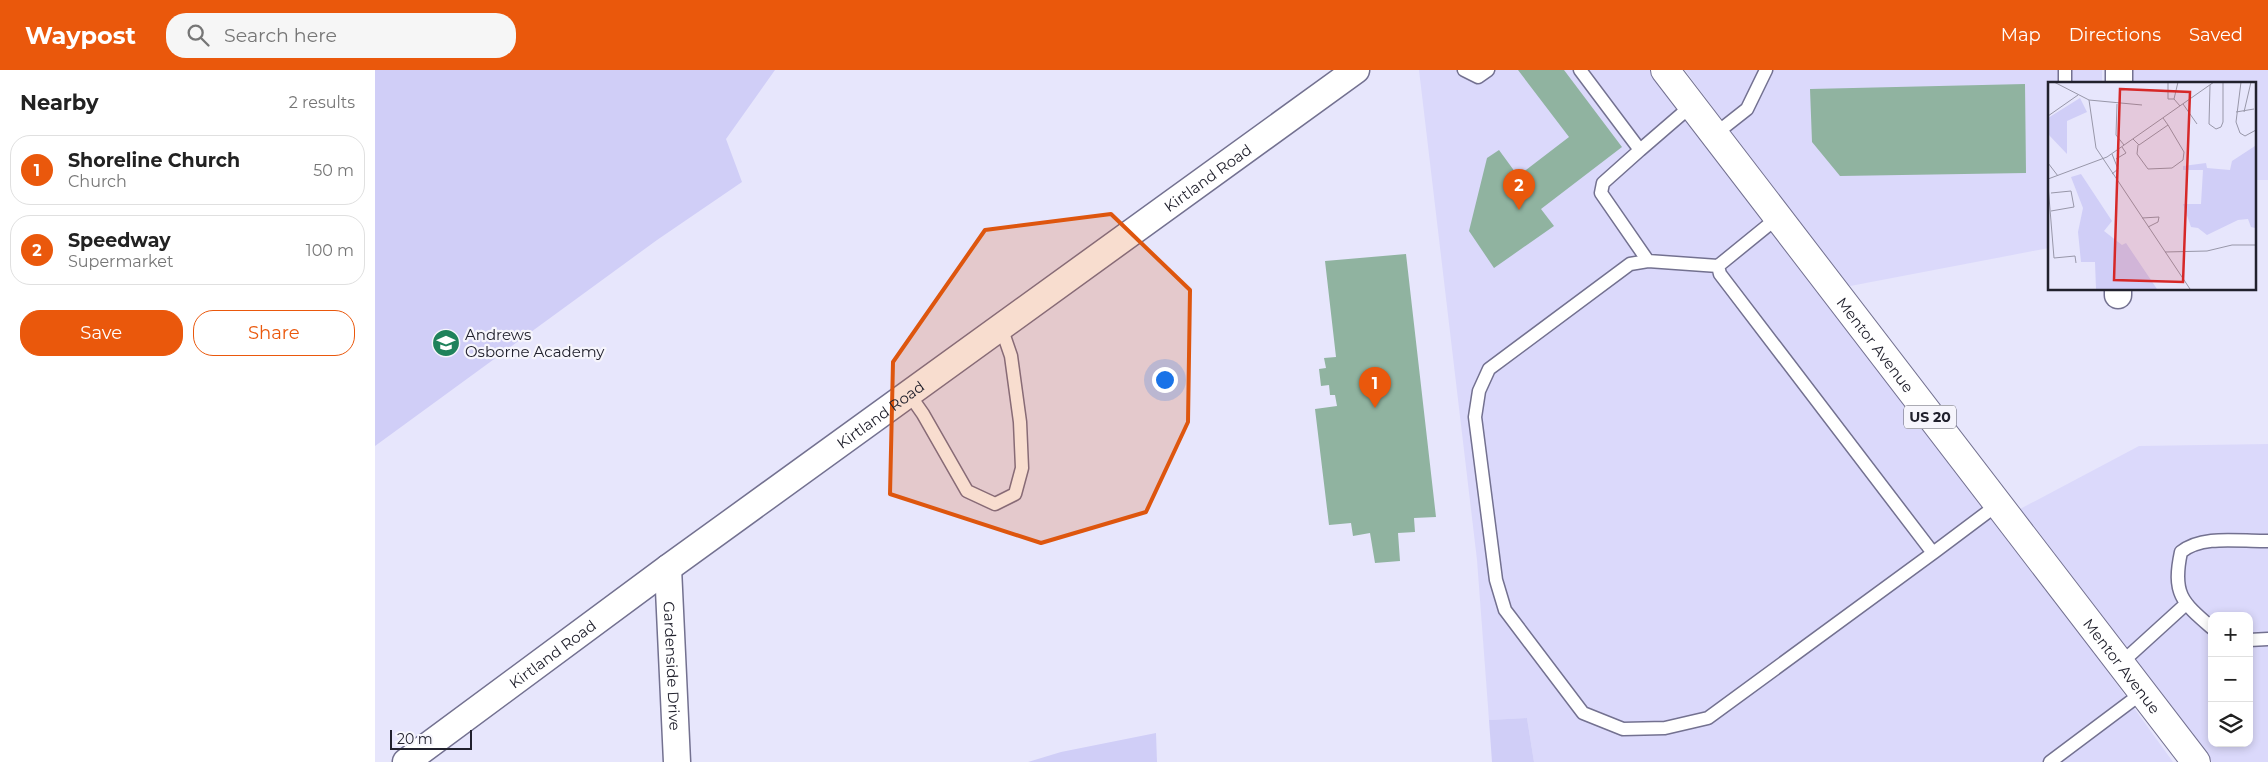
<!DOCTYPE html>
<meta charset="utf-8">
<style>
:root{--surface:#fff;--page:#f6f6f6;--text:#222;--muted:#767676;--line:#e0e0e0;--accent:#ea580c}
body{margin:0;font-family:Montserrat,sans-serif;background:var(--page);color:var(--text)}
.controls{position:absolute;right:15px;bottom:15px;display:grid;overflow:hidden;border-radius:10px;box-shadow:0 2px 8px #0003}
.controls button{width:45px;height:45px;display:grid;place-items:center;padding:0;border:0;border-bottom:1px solid var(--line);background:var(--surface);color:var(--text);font:25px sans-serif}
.scale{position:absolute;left:15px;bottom:12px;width:82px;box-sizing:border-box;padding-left:5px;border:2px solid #21212d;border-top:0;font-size:14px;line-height:18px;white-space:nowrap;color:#21212d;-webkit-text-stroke:4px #f6f5fc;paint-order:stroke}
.you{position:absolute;left:789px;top:309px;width:18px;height:18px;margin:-12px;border:4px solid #fff;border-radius:50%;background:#1a73e8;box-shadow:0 0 0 8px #1a73e833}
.badge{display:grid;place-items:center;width:32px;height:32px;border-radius:50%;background:var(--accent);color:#fff;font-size:16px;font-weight:700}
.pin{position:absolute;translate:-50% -41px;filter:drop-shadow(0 1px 2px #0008)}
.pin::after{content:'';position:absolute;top:26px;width:18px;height:15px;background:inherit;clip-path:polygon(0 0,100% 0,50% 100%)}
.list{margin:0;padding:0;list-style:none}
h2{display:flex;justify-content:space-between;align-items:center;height:65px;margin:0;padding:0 20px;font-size:21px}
h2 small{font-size:16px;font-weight:400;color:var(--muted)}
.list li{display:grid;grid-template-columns:32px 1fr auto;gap:15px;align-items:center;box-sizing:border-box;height:70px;margin:0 10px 10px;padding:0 10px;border:1px solid var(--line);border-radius:20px}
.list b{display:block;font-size:19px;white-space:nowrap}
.list p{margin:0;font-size:16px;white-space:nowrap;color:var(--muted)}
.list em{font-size:16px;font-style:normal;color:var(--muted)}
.actions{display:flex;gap:10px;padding:15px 20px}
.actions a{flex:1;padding:11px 0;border:1px solid var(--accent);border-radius:20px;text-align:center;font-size:18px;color:var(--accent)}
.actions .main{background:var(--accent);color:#fff}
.icon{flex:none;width:28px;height:28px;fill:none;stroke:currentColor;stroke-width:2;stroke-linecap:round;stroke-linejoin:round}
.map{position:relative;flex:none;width:1893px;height:692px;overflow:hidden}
header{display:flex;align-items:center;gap:30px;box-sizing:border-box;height:70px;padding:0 25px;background:var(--accent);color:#fff}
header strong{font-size:24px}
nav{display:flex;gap:28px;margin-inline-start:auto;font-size:18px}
.search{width:350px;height:45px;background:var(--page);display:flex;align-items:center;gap:12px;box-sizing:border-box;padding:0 18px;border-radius:20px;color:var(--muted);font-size:19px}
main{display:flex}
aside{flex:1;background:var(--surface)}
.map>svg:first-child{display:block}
.built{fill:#dbd9fb;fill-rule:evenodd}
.green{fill:#d0cef7}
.building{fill:#90b3a0}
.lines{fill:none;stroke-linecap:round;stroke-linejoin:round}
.service-casing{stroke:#737190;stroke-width:15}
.minor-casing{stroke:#737190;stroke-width:29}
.primary-casing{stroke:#737190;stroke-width:30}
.service{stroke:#fff;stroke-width:12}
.minor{stroke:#fff;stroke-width:26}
.primary{stroke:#fff;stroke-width:28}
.marked{fill:#de560e;fill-opacity:0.2;stroke:#de560e;stroke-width:4;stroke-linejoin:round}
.labels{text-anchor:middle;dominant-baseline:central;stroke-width:4.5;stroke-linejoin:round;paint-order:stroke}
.shield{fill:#f6f5fc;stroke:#61616b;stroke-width:1}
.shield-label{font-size:14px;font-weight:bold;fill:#21212d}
.street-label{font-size:15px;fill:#21212d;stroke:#f6f5fc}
.poi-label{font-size:15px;fill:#21212d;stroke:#f6f5fc;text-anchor:start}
.inset-road{fill:none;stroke:#9897a9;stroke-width:1}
.view{fill:#d62828;fill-opacity:0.15;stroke:#d62828;stroke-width:2.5}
.inset-edge{fill:none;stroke:#21212d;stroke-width:2.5}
</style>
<header>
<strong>Waypost</strong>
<div class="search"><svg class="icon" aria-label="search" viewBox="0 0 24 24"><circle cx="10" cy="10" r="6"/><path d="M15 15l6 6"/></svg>Search here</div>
<nav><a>Map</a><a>Directions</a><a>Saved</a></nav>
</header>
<main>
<aside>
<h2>Nearby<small>2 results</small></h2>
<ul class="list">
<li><span class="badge">1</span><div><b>Shoreline Church</b><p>Church</p></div><em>50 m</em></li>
<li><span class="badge">2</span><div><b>Speedway</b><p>Supermarket</p></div><em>100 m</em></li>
</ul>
<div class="actions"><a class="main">Save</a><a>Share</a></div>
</aside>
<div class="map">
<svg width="1893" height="692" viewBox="0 0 1893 692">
<rect width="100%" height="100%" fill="#e7e6fc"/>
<path class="built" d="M1044 0H1286L1582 393 1798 692H1159L1152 648 1114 650 1102 490Z
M1310 0H1727V14H1674V178L1470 217Z
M1757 0H1893V110H1879V14H1757Z
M1893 374V692H1837L1645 439 1764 376ZM1837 546H1874V673H1837Z"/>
<path class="green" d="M0 0H400L351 69 367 112 282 170 0 376Z
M1152 648 1159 692H1117L1114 650Z
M781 663 782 692H653L686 682Z"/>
<path class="building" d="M1143 0H1189L1247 77 1166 139 1179 156 1119 198 1094 161 1112 88 1124 80 1143 106 1194 67Z
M1650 14 1651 103 1465 106 1437 72 1435 19Z
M1031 184 1061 447 1039 448 1040 462 1023 463 1025 491 1000 493 995 463 978 466 976 453 954 455 940 339 962 336 960 325H955L954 315 946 316 944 299 951 298 949 288 961 287 950 191Z"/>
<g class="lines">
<g class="service-casing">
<path id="service" d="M1089 0 1103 7 1113 0
M1205 0 1265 80 1316 36
M1690 0V14
M1339 65 1372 39 1391 0
M1265 80 1228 113 1226 123 1273 191
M1402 148 1343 196 1345 204 1558 483 1622 435
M1343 196 1273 191 1255 194 1114 299 1104 321 1100 347 1121 510 1130 540 1208 643 1248 659 1290 658 1333 648 1558 483
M534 324 548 344 592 421 620 434 640 424 647 398 645 352 636 286 626 257
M1837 558C1807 532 1797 524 1806 482 1828 464 1867 472 1893 471
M1874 570 1893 569
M1745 594 1811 534
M1675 692 1767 623"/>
</g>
<g class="minor-casing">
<g id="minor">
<path d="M1744 14V0"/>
<path d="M1743 225V219"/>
<path id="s1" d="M293 498 302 692"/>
<path id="s2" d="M31 692 293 498 981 0"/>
</g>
</g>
<g class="primary-casing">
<g id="primary">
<path id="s3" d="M1290 0 1821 692"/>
</g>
</g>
<use href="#service" class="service"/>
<use href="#minor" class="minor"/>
<use href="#primary" class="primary"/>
</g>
<path class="marked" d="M736 144 815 220 813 352 771 442 666 473 515 424 518 292 610 160Z"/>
<defs>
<g id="school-disc" transform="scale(1.4375)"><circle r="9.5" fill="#1f825b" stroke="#f6f5fc"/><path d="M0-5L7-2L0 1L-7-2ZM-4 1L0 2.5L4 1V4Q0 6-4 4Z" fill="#fff"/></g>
</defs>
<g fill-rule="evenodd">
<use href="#school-disc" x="71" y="273"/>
</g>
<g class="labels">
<rect class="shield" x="1529" y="335.5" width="52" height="23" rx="4"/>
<g class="shield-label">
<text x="1555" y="347">US 20</text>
</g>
<g class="street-label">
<text stroke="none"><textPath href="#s2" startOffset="992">Kirtland Road</textPath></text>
<text stroke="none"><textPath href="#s3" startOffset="346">Mentor Avenue</textPath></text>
<text stroke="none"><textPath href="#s2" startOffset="588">Kirtland Road</textPath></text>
<text stroke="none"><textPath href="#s2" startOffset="182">Kirtland Road</textPath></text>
<text stroke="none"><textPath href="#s1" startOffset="98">Gardenside Drive</textPath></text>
<text stroke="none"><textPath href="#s3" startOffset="751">Mentor Avenue</textPath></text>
</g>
<g class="poi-label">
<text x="90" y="264">Andrews<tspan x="90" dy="17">Osborne Academy</tspan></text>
</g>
</g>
<g transform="translate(1673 12)">
<rect width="208" height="208" fill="#e7e6fc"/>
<path d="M32 16 39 30 19 39V72L0 52V36ZM207 64V146L203 145 200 137 190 138 159 153 150 146 143 145 135 122H153L155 88H135V84L158 81 159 86 182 88 184 79ZM33 92 64 139 56 149 74 163 78 161 109 207H48L47 180H33L30 150 35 126 23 95Z" fill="#d0cef7"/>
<path class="inset-road" d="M6 0 41 18 94 23M120 0V17H126L132 24M193 0 188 40 192 51 197 54 208 48M162 3 161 42 168 47 173 45 175 40V0M126 17 130 0M41 18 48 66 142 207M69 22 68 53 76 63M135 22 149 42M188 30 206 27M196 30 203 0M0 34 30 13M85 57 91 63 120 43 115 36M90 63 89 72 100 87 124 86 135 78 136 70 120 43M68 77 78 71 74 65M0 81 10 94M64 92 70 87 64 72M0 97 59 75 166 0M0 103 6 176 27 174 28 181M3 111 23 109 26 125 3 129M94 136 111 135 110 140 100 145M117 170 159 169 184 163H208"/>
<path class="view" d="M72 7 142 10 135 200 66 198Z"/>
<rect width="208" height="208" class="inset-edge"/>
</g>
</svg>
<div class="controls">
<button>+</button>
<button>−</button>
<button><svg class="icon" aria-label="layers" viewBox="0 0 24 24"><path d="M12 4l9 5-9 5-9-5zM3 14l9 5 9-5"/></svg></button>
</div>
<div class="scale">20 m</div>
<div class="you"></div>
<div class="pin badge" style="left:1000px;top:338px">1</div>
<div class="pin badge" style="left:1144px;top:140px">2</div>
</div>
</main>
